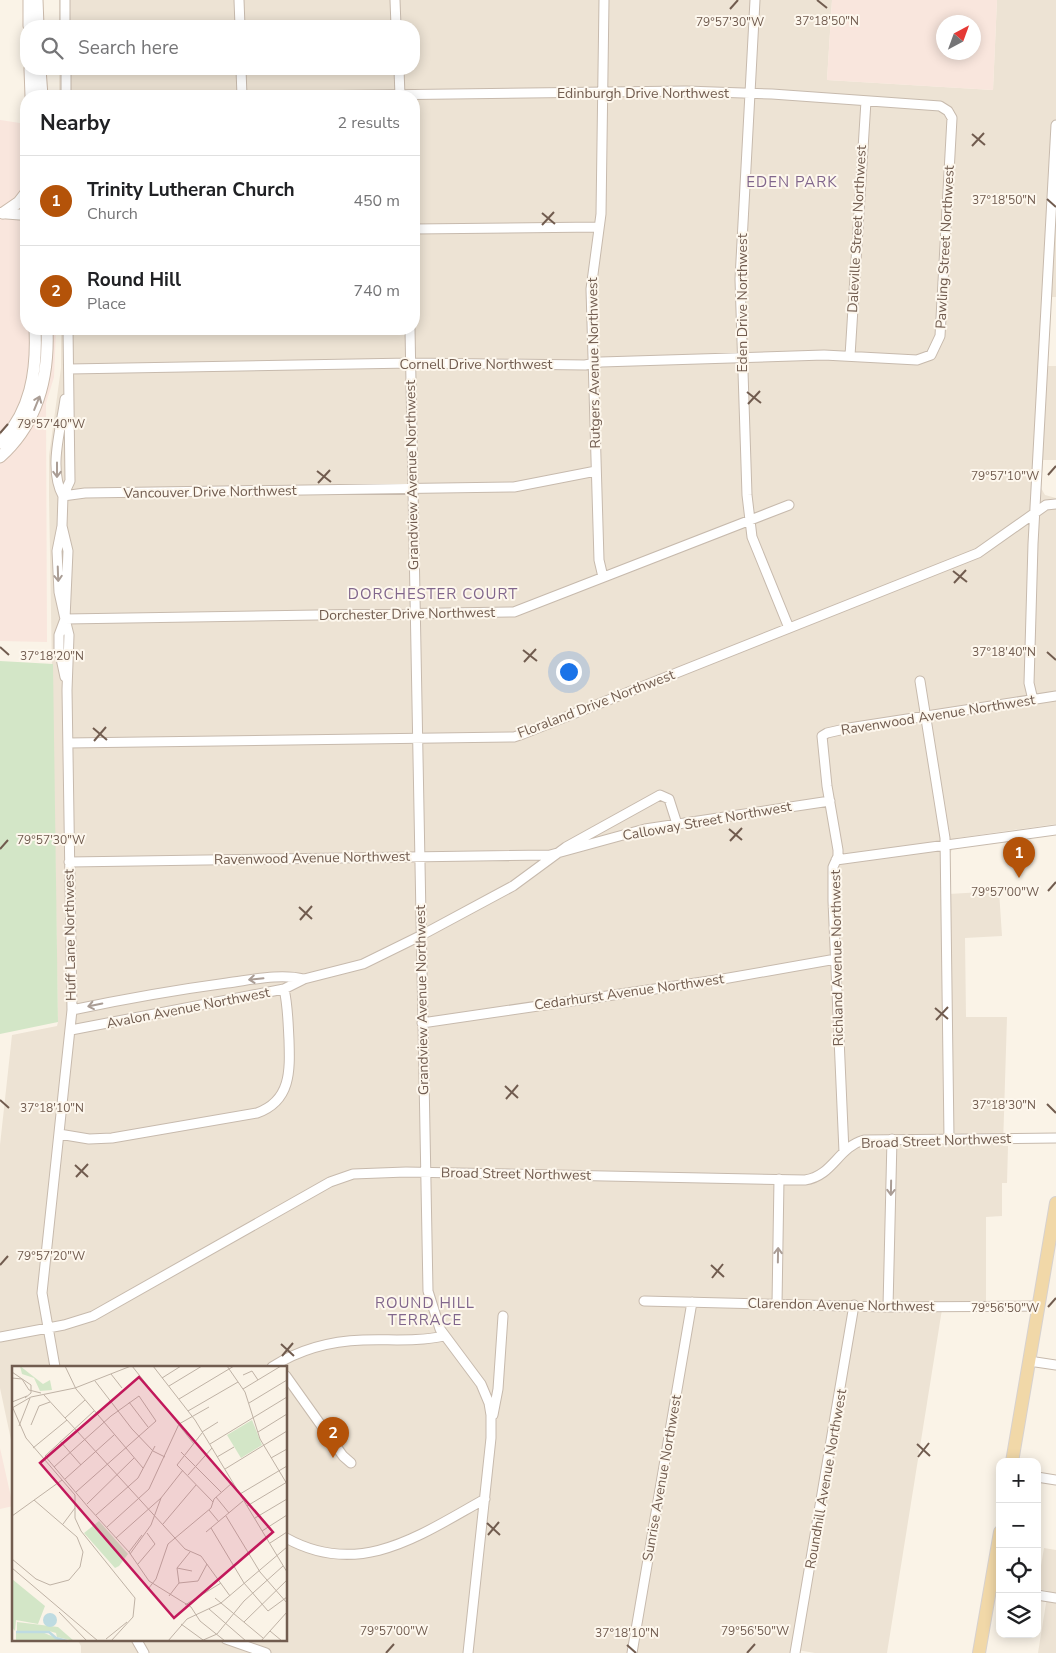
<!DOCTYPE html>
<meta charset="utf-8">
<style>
:root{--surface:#fff;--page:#f6f6f6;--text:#202124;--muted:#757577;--line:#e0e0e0;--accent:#b45309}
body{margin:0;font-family:"Nunito Sans",sans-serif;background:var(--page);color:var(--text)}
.controls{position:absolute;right:15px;bottom:15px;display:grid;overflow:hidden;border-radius:10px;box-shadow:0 2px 12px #0003}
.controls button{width:45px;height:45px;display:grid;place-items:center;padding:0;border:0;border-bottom:1px solid var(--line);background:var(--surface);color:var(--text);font:25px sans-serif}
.compass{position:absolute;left:936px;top:15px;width:45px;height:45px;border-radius:50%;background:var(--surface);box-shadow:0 2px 12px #0003;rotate:41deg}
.you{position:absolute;left:568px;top:671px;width:18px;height:18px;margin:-12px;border:4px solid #fff;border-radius:50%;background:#1a73e8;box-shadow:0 0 0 8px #1a73e833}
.badge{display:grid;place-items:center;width:32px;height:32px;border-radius:50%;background:var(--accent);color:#fff;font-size:16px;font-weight:700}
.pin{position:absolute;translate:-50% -41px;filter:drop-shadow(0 1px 2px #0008)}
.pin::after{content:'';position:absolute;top:26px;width:18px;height:15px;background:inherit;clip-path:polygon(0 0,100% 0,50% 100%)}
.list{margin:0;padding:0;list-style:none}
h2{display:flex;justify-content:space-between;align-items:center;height:65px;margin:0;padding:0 20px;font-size:21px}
h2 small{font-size:16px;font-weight:400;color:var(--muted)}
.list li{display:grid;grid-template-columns:32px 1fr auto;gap:15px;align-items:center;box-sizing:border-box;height:90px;padding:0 20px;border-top:1px solid var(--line)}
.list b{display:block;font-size:19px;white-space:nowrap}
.list p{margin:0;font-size:16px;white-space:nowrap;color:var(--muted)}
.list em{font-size:16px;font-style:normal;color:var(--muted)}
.icon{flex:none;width:28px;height:28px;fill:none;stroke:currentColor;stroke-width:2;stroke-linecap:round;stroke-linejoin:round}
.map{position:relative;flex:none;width:1056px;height:1653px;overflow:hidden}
.search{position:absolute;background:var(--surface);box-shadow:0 2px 12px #0003;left:20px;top:20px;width:400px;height:55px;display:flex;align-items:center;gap:12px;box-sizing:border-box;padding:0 18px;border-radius:20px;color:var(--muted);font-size:19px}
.panel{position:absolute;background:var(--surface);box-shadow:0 2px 12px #0003;left:20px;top:90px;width:400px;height:245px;border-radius:20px}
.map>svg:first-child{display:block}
.residential{fill:#ede3d4}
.commercial{fill:#f9e6dd;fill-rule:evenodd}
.green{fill:#d3e6c7}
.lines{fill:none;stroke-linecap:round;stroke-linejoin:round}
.minor-casing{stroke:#c7baad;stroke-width:11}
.tertiary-casing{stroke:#c7baad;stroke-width:12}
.secondary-casing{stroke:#cbbaab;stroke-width:13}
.primary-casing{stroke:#d7d1ce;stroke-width:14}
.minor{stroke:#fff;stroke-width:9}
.tertiary{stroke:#fff;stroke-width:10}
.secondary{stroke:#fff;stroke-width:11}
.primary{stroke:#f1d8a8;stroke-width:12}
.oneway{stroke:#aa9d95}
.ticks{fill:none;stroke:#715c4f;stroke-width:2}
.labels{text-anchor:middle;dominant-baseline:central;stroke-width:4;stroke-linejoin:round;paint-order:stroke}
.street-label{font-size:14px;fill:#715c4f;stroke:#fdf7ed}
.neighbourhood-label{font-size:15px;letter-spacing:1px;fill:#81668c;stroke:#fdf7ed}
.inset-river{fill:none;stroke:#bedbe1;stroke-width:2.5}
.inset-road{fill:none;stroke:#bfb2a5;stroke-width:1}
.view{fill:#c2185b;fill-opacity:0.15;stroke:#c2185b;stroke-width:2.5}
.inset-edge{fill:none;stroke:#715c4f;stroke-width:2.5}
.ticks-label{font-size:12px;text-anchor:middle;fill:#715c4f;stroke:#fdf7ed;stroke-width:4;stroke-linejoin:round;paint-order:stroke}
</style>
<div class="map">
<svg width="1056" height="1653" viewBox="0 0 1056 1653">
<rect width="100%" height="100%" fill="#faf3e7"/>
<path class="residential" d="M59 0H832L827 80 993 90 997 0H1056V297H1051L1048 366H1056V460H1043L1041 488 1045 495 1056 498V824L957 838 949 856V894L999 891 1002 936 965 938 966 1017H1007L1003 1146H1008L1007 1183H1002V1216L986 1217V1302L943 1303 887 1653H815L791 1649 790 1653H81V1646L77 1639H286V1367H14V1454L0 1388V1145L12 1035 57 1026 58 1022 49 495V456L61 368V329H414V96H59V69H414V26H59Z
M1044 1548 1056 1550V1653H1038L1048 1591 1037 1589Z"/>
<path class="commercial" d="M832 0H997L993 90 827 80ZM944 22H974V52H944Z
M0 120 26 124V329H56L54 377 46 403 47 642 0 641Z
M0 1448 13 1506 0 1509Z"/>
<path class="green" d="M0 661 53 664 58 1022 0 1034Z"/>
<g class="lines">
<g class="minor-casing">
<path id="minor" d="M65 0V26
M239 0 240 26
M395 0 396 26
M755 0 740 279 747 495 752 537 789 628
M66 69V96
M241 69 242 96
M399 69 400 96
M414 229 599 227
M410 329 428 1291 440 1329 481 1384 489 1403 491 1415V1438L468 1653
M850 356 866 101
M69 369 411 363 585 365 601 362 824 355 917 360 931 355 940 336 952 118 948 111 940 106 772 94 686 91 298 96
M63 496 85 493 514 487 596 471
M63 496C48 469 61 429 65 399
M603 577 599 560 591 289 601 214 604 0
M65 619 514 612 789 505
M65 677 59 649V635L65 619 59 592 57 551 62 526 63 496 70 481 68 329
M920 681 945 838 949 1138
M1033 700 1029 683 1033 544 1056 125
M68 743 514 737 523 734 978 553 1046 505 1056 504
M836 860 1056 830
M69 862 550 855 645 829 830 801
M72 1010C124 999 175 990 227 983 251 980 280 973 304 979
M422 1023 723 979 836 959
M71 1030 284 989 304 979 363 964 420 936 513 886 566 847 660 795 669 799 677 824
M59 1134 89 1139 112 1138 257 1113C291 1101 290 1071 289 1040 288 1023 288 1006 284 989
M844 1152 833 901V867L838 856V850L827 786 822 736 827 733 849 728 1056 696
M644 1301 888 1307 1038 1306
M777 1304 779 1179
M888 1307 892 1139
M0 1337 64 1325 93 1316 330 1182 353 1174 406 1172 805 1180C833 1176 838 1147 864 1140L1056 1138
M1029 1361 1056 1365
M55 1367 42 1293 72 1010 67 690 69 635 65 619 68 551 62 526
M272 1367C300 1349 330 1341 363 1340 390 1339 417 1342 444 1336
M286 1376 343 1456 351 1463
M493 1415 498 1389 503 1316
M1037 1477 1056 1480
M286 1538C360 1579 420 1535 485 1499
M1037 1595 1056 1598
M136 1639 144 1653
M226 1639 266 1653
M632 1653 692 1302
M795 1653 854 1305"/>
</g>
<g class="tertiary-casing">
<path id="tertiary" d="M0 213 26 215"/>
</g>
<g class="secondary-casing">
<path id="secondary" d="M29 0V26
M37 0 38 26
M30 69 31 96
M40 69 42 96
M3 213 19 202 26 193
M0 443C31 412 37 371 35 329
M0 457C38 423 49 377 47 329"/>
</g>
<g class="primary-casing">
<path id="primary" d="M1012 1462 1056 1203
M979 1653 1000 1532"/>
</g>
<use href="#minor" class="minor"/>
<use href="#tertiary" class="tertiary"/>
<use href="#secondary" class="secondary"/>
<use href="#primary" class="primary"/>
</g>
<defs><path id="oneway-shaft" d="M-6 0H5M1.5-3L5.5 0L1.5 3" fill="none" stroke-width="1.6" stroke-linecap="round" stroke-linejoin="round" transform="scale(1.25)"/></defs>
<g class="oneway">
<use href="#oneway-shaft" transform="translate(37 403) rotate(-68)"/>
<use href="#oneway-shaft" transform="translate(57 470) rotate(90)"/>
<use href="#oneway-shaft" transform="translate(58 574) rotate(88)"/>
<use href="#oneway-shaft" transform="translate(256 979) rotate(174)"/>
<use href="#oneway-shaft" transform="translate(95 1005) rotate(168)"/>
<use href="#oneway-shaft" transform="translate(891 1188) rotate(91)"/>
<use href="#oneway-shaft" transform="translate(778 1255) rotate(-89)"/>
</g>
<path class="ticks" d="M817 0 827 8M730 9 738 0M972 134 985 145M972 146 984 133M1047 199 1056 207M542 213 555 224M542 225 554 212M747 392 761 403M748 404 760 391M0 433 8 424M317 471 331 482M1048 475 1056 466M318 483 330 470M953 571 967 582M954 583 966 570M0 647 9 655M523 650 537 661M1047 652 1056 660M524 662 536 649M93 728 107 740M94 741 106 727M729 829 742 840M730 841 742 828M0 849 8 840M1048 891 1056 882M299 907 312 919M300 920 312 906M935 1008 948 1019M936 1020 948 1007M505 1086 518 1098M506 1099 518 1085M0 1100 9 1108M1047 1104 1056 1113M75 1165 88 1177M76 1177 88 1164M0 1265 8 1256M711 1265 724 1277M712 1278 723 1264M1048 1307 1056 1298M281 1344 294 1356M282 1356 293 1343M917 1444 930 1456M918 1457 929 1443M487 1523 500 1535M488 1535 499 1522M627 1645 636 1653M386 1653 394 1644M747 1653 755 1644"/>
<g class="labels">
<g class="street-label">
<text x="643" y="93">Edinburgh Drive Northwest</text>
<text transform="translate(857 229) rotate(-87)">Daleville Street Northwest</text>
<text transform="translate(945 247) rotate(-87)">Pawling Street Northwest</text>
<text transform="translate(742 303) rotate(-90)">Eden Drive Northwest</text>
<text transform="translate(594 363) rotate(-91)">Rutgers Avenue Northwest</text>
<text x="476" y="364">Cornell Drive Northwest</text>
<text transform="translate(412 475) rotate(-91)">Grandview Avenue Northwest</text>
<text transform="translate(210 492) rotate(-1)">Vancouver Drive Northwest</text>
<text transform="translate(407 614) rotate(-1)">Dorchester Drive Northwest</text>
<text transform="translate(596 704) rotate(-21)">Floraland Drive Northwest</text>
<text transform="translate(938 715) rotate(-9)">Ravenwood Avenue Northwest</text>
<text transform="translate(707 821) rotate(-10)">Calloway Street Northwest</text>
<text transform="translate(312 858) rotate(-1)">Ravenwood Avenue Northwest</text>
<text transform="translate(70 935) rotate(-91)">Huff Lane Northwest</text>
<text transform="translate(837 958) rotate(-91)">Richland Avenue Northwest</text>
<text transform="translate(629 992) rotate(-8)">Cedarhurst Avenue Northwest</text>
<text transform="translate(422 1000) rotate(-91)">Grandview Avenue Northwest</text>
<text transform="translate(188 1008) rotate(-11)">Avalon Avenue Northwest</text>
<text transform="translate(936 1141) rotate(-2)">Broad Street Northwest</text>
<text transform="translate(516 1174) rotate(1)">Broad Street Northwest</text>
<text transform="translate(841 1305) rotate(1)">Clarendon Avenue Northwest</text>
<text transform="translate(662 1478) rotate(-80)">Sunrise Avenue Northwest</text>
<text transform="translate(826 1479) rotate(-80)">Roundhill Avenue Northwest</text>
</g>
<g class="neighbourhood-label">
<text x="792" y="182">EDEN PARK</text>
<text x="433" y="594">DORCHESTER COURT</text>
<text x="425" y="1303">ROUND HILL<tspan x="425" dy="17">TERRACE</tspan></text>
</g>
</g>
<g transform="translate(12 1366)">
<rect width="275" height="275" fill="#faf3e7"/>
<path d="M8 0 31 18 38 14 40 24 28 25 22 12 10 8ZM240 54 250 79 229 92 215 69ZM87 155 116 188 107 200 103 202 72 167ZM0 213 33 240 26 258 4 254 3 265 0 261ZM5 256 46 261 62 275 45 271 44 267 37 265 5 266ZM30 266 51 275H4V267Z" fill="#d3e6c7"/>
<path d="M31 254a7 7 0 1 1 14 0a7 7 0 1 1-14 0Z" fill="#bedbe1"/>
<path class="inset-river" d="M4 266H37L44 272 55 275"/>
<path class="inset-road" d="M53 0 64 23 131 102M120 0 182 78M141 0 183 54 275 206M215 0 233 26 248 73 275 118M0 6 19 19V27L13 32M99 8 110 22M231 9 240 5 246 14M0 12 10 13 17 24 29 27M150 12 169 0M83 15 120 63 141 85 153 91M157 20 190 0M231 23 269 0M32 29 173 183 189 190 218 230M167 33 222 0M0 36 15 30M117 36 136 61M237 37 275 14M0 40 14 72 63 129V152L69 165 123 232 121 251 99 275M0 42 19 31 63 22 119 0M176 45 226 16M53 52 73 34M19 59 27 40 38 36M7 60 18 32M190 66 206 56M246 66 275 48M190 67 165 99 201 136M48 75 69 99M198 78 275 31M21 82 55 54M169 86 209 126M205 91 222 81M259 92 275 83M42 101 99 50 127 30 144 55 64 126M213 103 275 65M176 109 200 82M53 113 102 69M228 128 275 100M204 131 217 147M75 138 122 92M235 140 275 116M76 141 117 186 137 215 179 241 188 255 213 275M76 141 33 90 82 45M197 144 207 156M84 149 126 112 143 80M0 150 50 114M214 150 248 206 275 237M243 152 275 133M51 158 63 142M151 158 184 119M95 161 137 123 167 58 197 41M199 162 232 217 256 245 275 231M250 165 275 149M194 166 231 135M104 172 149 132 171 104M258 177 275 166M117 186 130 169M118 188 139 159 149 132M0 193 24 213 38 219 57 214 68 201 71 186 65 171 22 134M126 198 143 178 135 167M0 202 86 275M165 202 180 205M167 217 186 215 195 198M167 217 165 202 178 186M136 223 144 213 156 178 199 142 202 133 220 117M157 230 167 217M203 232 251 272M173 239 209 217M197 243 234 275M47 246 75 275M232 256 275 214M169 258 191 274M258 265 270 275M94 273 115 256M156 275 175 253 209 237 275 181M189 275 205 268 232 235 271 200M249 275 275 246"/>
<path class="view" d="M127 11 261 166 162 252 28 97Z"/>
<rect width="275" height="275" class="inset-edge"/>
</g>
<g class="ticks-label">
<text x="827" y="25">37°18'50"N</text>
<text x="730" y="26">79°57'30"W</text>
<text x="1004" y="204">37°18'50"N</text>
<text x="51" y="428">79°57'40"W</text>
<text x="1005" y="480">79°57'10"W</text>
<text x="1004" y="656">37°18'40"N</text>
<text x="52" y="660">37°18'20"N</text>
<text x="51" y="844">79°57'30"W</text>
<text x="1005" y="896">79°57'00"W</text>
<text x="1004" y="1109">37°18'30"N</text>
<text x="52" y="1112">37°18'10"N</text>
<text x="51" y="1260">79°57'20"W</text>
<text x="1005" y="1312">79°56'50"W</text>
<text x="394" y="1635">79°57'00"W</text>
<text x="755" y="1635">79°56'50"W</text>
<text x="627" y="1637">37°18'10"N</text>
</g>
</svg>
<div class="controls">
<button>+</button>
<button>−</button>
<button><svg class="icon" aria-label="locate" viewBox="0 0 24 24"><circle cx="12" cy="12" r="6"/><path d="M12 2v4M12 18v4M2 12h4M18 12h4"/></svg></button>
<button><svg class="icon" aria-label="layers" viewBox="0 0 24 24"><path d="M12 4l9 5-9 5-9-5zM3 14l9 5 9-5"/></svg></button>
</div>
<svg class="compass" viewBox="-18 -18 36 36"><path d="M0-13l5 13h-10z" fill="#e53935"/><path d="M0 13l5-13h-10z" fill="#757577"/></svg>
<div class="you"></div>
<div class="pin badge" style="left:1019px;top:878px">1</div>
<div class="pin badge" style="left:333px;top:1458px">2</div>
<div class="search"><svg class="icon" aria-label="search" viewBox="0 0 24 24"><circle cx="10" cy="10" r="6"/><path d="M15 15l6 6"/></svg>Search here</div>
<section class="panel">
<h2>Nearby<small>2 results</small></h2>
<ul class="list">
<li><span class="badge">1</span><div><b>Trinity Lutheran Church</b><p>Church</p></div><em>450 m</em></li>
<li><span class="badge">2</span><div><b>Round Hill</b><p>Place</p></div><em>740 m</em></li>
</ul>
</section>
</div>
